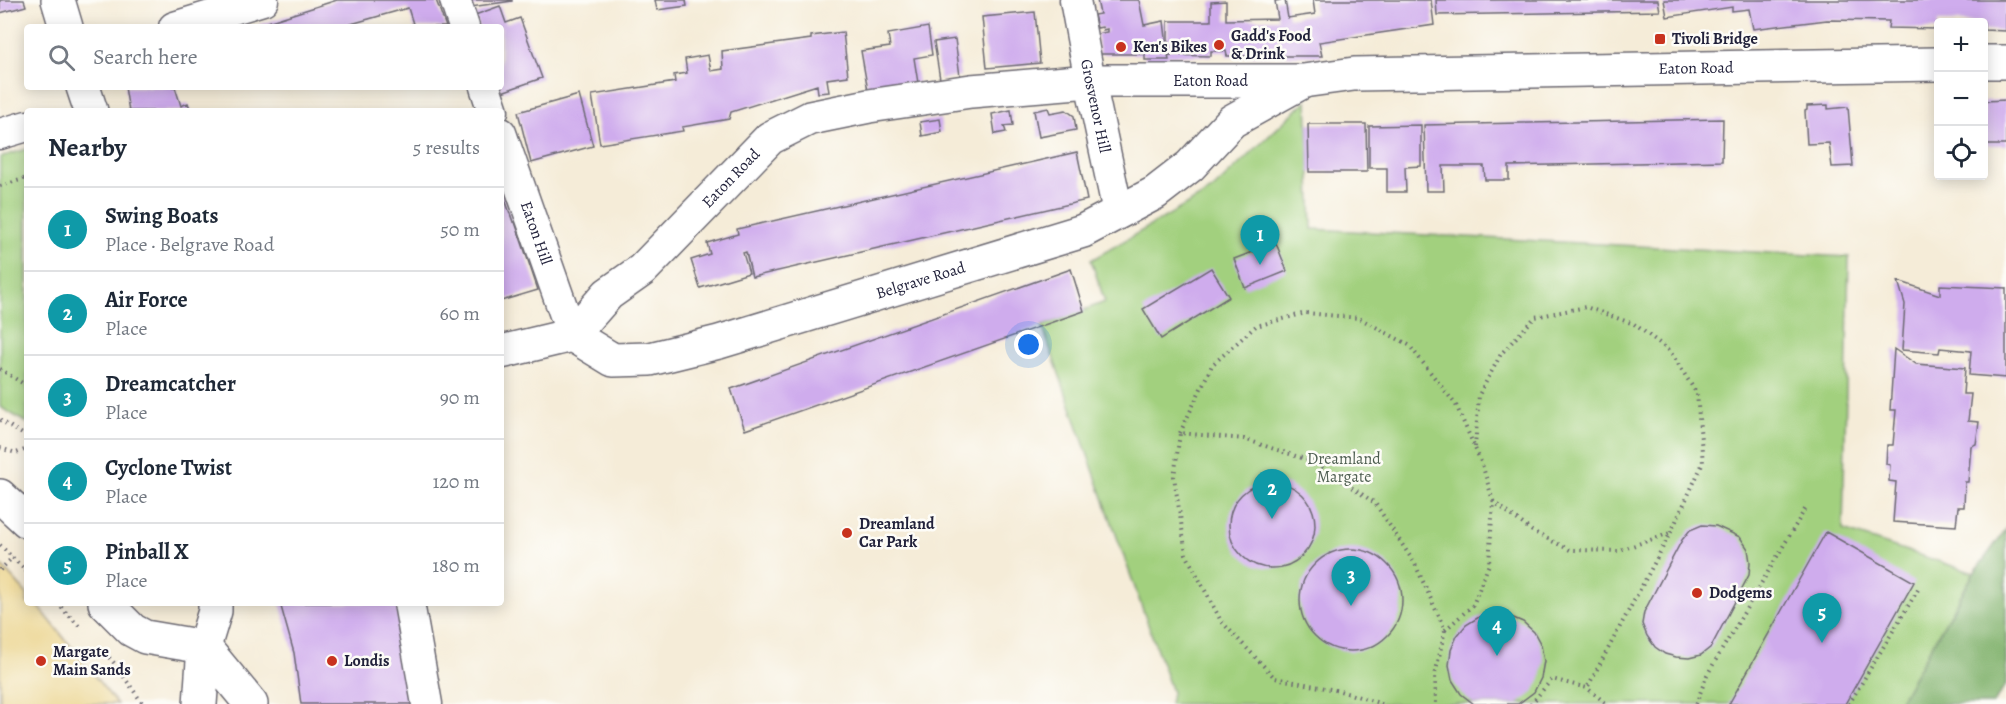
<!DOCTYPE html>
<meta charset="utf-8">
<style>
:root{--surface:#fff;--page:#f6f6f7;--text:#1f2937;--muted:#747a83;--line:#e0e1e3;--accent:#7c3aed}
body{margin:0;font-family:Alegreya,serif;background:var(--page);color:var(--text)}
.controls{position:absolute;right:18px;top:18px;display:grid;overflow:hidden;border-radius:6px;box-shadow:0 3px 15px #0003}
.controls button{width:54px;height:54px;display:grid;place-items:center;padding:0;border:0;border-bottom:2px solid var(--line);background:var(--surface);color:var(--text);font:30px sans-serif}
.you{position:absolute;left:1029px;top:345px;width:21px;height:21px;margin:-15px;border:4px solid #fff;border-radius:50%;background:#1a73e8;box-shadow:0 0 0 9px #1a73e833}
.badge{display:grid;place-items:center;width:39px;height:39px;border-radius:50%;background:var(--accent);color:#fff;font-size:20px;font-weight:700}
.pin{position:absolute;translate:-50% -50px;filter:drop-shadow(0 2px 3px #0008)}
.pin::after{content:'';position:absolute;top:32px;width:21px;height:18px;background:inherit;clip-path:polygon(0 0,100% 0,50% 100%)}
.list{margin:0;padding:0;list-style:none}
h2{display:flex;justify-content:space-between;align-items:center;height:78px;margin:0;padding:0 24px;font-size:26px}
h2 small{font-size:20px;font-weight:400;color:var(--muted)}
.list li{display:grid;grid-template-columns:39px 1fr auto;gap:18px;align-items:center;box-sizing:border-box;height:84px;padding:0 24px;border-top:2px solid var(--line)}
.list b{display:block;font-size:22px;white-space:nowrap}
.list p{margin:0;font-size:20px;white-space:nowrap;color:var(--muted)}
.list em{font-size:20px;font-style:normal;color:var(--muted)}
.icon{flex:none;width:33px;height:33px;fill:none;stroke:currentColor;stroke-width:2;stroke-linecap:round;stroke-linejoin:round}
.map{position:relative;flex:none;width:2006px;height:704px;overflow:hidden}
.search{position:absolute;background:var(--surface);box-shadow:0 3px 15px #0003;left:24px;top:24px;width:480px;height:66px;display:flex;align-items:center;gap:15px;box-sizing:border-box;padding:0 21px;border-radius:6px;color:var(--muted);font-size:22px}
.panel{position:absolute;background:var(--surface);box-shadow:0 3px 15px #0003;left:24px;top:108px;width:480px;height:498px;border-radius:6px}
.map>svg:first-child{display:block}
.green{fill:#a2d07e;stroke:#62795c;stroke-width:1.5}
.forest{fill:#81b26d;stroke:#526a54;stroke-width:1.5}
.sand{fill:#eeda9e;stroke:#887e6c;stroke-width:1.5}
.building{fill:#cfaced}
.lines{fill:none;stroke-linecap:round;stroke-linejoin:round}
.street-casing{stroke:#6c6972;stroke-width:33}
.secondary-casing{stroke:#6c6972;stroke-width:36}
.primary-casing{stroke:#6c6972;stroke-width:36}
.highway-casing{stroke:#6c6972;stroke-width:36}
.path{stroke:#6c6972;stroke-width:4;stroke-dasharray:1.5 4.5;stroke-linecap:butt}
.street{stroke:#fff;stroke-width:30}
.secondary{stroke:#fff;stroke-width:33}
.primary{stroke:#fff;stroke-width:33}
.highway{stroke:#fff;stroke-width:33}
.poi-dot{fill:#c8321e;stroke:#fdfcf7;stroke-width:2}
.labels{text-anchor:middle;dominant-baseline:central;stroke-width:5;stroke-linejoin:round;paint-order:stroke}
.poi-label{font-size:16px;font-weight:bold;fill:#22223b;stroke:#fdfcf7;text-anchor:start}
.street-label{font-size:16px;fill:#22223b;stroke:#fdfcf7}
.park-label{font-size:16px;fill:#4f5f52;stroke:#fdfcf7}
</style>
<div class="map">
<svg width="2006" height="704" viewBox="0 0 2006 704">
<rect width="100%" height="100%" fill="#fdfcf7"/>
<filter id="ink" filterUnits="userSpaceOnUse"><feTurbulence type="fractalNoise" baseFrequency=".0167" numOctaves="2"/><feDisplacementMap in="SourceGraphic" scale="12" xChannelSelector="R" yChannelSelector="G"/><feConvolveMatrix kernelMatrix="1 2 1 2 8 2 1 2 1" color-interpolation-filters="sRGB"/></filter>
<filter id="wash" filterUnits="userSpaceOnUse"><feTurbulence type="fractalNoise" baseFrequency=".008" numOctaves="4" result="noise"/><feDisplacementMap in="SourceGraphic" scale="24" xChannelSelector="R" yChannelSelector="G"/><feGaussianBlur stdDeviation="1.35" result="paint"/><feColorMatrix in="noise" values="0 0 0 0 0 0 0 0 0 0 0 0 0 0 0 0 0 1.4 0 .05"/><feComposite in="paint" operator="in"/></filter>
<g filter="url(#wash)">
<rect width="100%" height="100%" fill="#f5ecd8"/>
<path class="green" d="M1307 100 1312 229 1849 257 1843 530 1974 573 1898 704H1170L1172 692 1042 326 1105 302 1091 260 1212 190Z
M27 149V423L0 407V157Z"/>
<path class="forest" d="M2006 529V685L1993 704H1898L1974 573Z"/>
<path class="sand" d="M0 564 27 594V603H36L117 704H0Z"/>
<g id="blocks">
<path class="building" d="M0 0H24L26 6 0 13Z
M337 0H436L446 27H414L408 8 351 24 352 27H252Z
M469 0H512V1L471 7Z
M655 0H686L687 6 657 10Z
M1097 0H1139L1144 25 1164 21 1168 55V21H1211V2L1226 1V20L1278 19 1275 1 1282 0H1285L1288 18 1315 14 1313 0H1431L1434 25 1319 42 1322 56H1227L1226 51H1211V56L1168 55 1169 60H1145V54H1100L1097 34 1107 32V29L1103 30 1102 27 1097 28 1094 15 1100 14Z
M1436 0H1658L1660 11 1437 15Z
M1664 0H2006V31L1984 30V22H1938V29L1888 28 1889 21 1827 20 1753 29 1749 9 1732 11V7L1667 17Z
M500 6 506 23 520 18 542 78 502 92 500 87 501 27H479L475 15Z
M1035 12 1040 63 987 68 982 17Z
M928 27 932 55 914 58 918 83 868 91 861 51 890 47 888 34Z
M843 32 848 76 827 79 829 92 818 93 817 85 731 112 729 119 682 127 683 131 600 144 592 95 675 82 674 75 687 73 685 59 708 55 711 71 723 69 722 51 811 39V36Z
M955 39 960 76 940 79 934 42Z
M125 87H175L181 106 188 103 191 111H129Z
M579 95 593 146 531 163 518 112Z
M2006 100V145H1984V101Z
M1828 105V109L1848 107 1853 166 1832 167 1829 143 1807 144 1805 111 1807 110V106Z
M1048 108 1050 113 1066 110 1074 116 1076 130 1039 137 1034 111Z
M1011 110 1013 125 1004 126 1006 132 995 134 992 114Z
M940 119 942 132 922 136 920 122Z
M1723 119 1722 161 1509 166V180H1485L1484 166H1443L1444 191H1426L1424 125Z
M1308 124H1366L1367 172H1309Z
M1421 125V166L1405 167 1406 192H1387V168H1369V126Z
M1077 152 1087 200 752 277 746 252 743 253 749 273 700 288 691 260 710 254 707 243 738 234 737 229Z
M501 188 513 222H515L538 290 501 301Z
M1276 243 1287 271 1245 288 1234 259Z
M1211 268 1229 297 1161 339 1143 309Z
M1071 269 1084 311 745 430 731 389Z
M1898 281 1940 295V285L2006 288V378L1969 375 1971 351 1940 348 1939 353 1902 350 1905 304Z
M1894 349 1916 364 1965 368 1963 394H1971L1968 421 1979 422 1976 444 1971 446 1968 482H1965L1964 507H1958L1956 526 1893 522 1896 482 1889 481 1890 465 1886 464 1887 445H1893L1896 410H1890Z
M1229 525a43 43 0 1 1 86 0a43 43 0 1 1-86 0Z
M1702 525 1716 526 1740 537 1748 549 1750 562 1749 575 1711 647 1701 655 1689 658 1676 657 1665 654 1655 647 1647 636 1642 624 1644 612 1682 540 1690 530Z
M1826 532 1914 582 1845 704H1729Z
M1300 600a51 51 0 1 1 102 0a51 51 0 1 1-102 0Z
M280 603H400L417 704H301L294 653Z
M1494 614 1509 616 1523 622 1534 632 1541 645 1544 661 1541 678 1534 692 1518 704H1474L1461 694 1452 680 1449 665 1451 650 1457 636 1466 625 1479 617Z"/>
</g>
</g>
<g filter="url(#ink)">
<use href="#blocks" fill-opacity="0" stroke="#6c6972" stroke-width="1.5"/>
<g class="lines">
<g class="street-casing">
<g id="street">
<path d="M455 0 464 27"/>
<path id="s1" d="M1075 0 1090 81 1118 212"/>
<path d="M174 27 263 0"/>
<path d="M485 87 493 111"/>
<path id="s2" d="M501 133 572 335"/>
<path d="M0 134 27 126"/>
<path d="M409 603 427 704"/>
</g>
</g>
<g class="secondary-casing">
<path id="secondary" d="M58 0 66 27
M83 87 91 111
M0 496 27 521
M105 603 132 630 145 637 204 647"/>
</g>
<g class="primary-casing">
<g id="primary">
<path d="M1984 62H2006"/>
<path id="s3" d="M572 335 608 294 642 270 770 138 810 118 869 106 971 91 1090 81H1303L1354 74 1938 64"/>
<path id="s4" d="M501 352 572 335 613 360 650 359 719 342 1083 231 1155 193 1190 166 1232 121 1302 82"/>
<path d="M204 647 215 611V603"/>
</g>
</g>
<g class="highway-casing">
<path id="highway" d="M204 647 251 704
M200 704 204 647"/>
</g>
<path class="path" d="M0 186 27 178
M0 369 27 386
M0 420 27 437
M1180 433 1212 365 1256 326 1306 313 1359 318 1409 345 1456 405 1482 464 1493 501 1489 564 1473 605 1445 630
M1475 447 1479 395 1501 354 1535 317 1586 307 1634 324 1670 351 1697 394 1703 463 1671 532 1587 688
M0 448 16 453 27 449
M1493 501 1532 531 1570 550 1618 551 1670 533
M0 545 27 572
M0 570 13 557
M57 603 79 626
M105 653 115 664 143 704
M1382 704 1340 691 1275 678 1221 621 1186 554 1174 477 1180 433 1244 439 1314 462 1375 503 1415 564 1445 630 1435 675 1436 704
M1531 704 1552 679 1587 688 1607 704
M1696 704 1707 675 1807 506
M1849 704 1919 588"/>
<use href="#street" class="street"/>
<use href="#secondary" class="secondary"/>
<use href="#primary" class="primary"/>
<use href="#highway" class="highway"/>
</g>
</g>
<g class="poi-dot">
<rect x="1654" y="33" width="12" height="12" rx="3"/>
<circle cx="1219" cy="45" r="6"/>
<circle cx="1121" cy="47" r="6"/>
<circle cx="847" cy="533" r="6"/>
<circle cx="1697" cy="593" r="6"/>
<circle cx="41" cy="661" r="6"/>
<circle cx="332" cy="661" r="6"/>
</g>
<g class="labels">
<g class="poi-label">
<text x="1231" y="36">Gadd's Food<tspan x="1231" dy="18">&amp; Drink</tspan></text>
<text x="1672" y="39">Tivoli Bridge</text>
<text x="1133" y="47">Ken's Bikes</text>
<text x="859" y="524">Dreamland<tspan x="859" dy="18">Car Park</tspan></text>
<text x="1709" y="593">Dodgems</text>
<text x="53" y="652">Margate<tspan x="53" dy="18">Main Sands</tspan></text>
<text x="344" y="661">Londis</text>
</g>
<g class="street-label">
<text stroke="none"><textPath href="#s3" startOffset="1214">Eaton Road</textPath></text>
<text stroke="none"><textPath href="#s3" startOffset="728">Eaton Road</textPath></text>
<text stroke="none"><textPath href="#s1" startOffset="108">Grosvenor Hill</textPath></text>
<text stroke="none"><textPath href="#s3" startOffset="224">Eaton Road</textPath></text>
<text stroke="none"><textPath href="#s2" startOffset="106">Eaton Hill</textPath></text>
<text stroke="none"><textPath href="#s4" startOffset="440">Belgrave Road</textPath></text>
</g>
<g class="park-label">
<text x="1344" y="459">Dreamland<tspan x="1344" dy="18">Margate</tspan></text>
</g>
</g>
</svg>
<div class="controls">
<button>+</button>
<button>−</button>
<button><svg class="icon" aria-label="locate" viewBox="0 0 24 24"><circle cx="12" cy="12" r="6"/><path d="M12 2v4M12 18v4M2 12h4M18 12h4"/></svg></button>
</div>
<div class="you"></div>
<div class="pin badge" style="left:1260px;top:265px;background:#0f9aa8">1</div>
<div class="pin badge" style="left:1272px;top:519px;background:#0f9aa8">2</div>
<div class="pin badge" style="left:1351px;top:606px;background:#0f9aa8">3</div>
<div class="pin badge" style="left:1497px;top:656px;background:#0f9aa8">4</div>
<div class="pin badge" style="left:1822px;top:643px;background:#0f9aa8">5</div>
<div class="search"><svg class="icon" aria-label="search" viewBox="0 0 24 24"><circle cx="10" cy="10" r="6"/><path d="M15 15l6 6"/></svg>Search here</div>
<section class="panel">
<h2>Nearby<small>5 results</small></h2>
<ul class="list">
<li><span class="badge" style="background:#0f9aa8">1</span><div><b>Swing Boats</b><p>Place · Belgrave Road</p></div><em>50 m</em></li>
<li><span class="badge" style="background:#0f9aa8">2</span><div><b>Air Force</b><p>Place</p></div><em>60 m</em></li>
<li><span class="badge" style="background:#0f9aa8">3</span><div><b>Dreamcatcher</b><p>Place</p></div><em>90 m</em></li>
<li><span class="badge" style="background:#0f9aa8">4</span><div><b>Cyclone Twist</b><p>Place</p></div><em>120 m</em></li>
<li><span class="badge" style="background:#0f9aa8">5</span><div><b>Pinball X</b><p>Place</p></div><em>180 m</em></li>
</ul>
</section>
</div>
